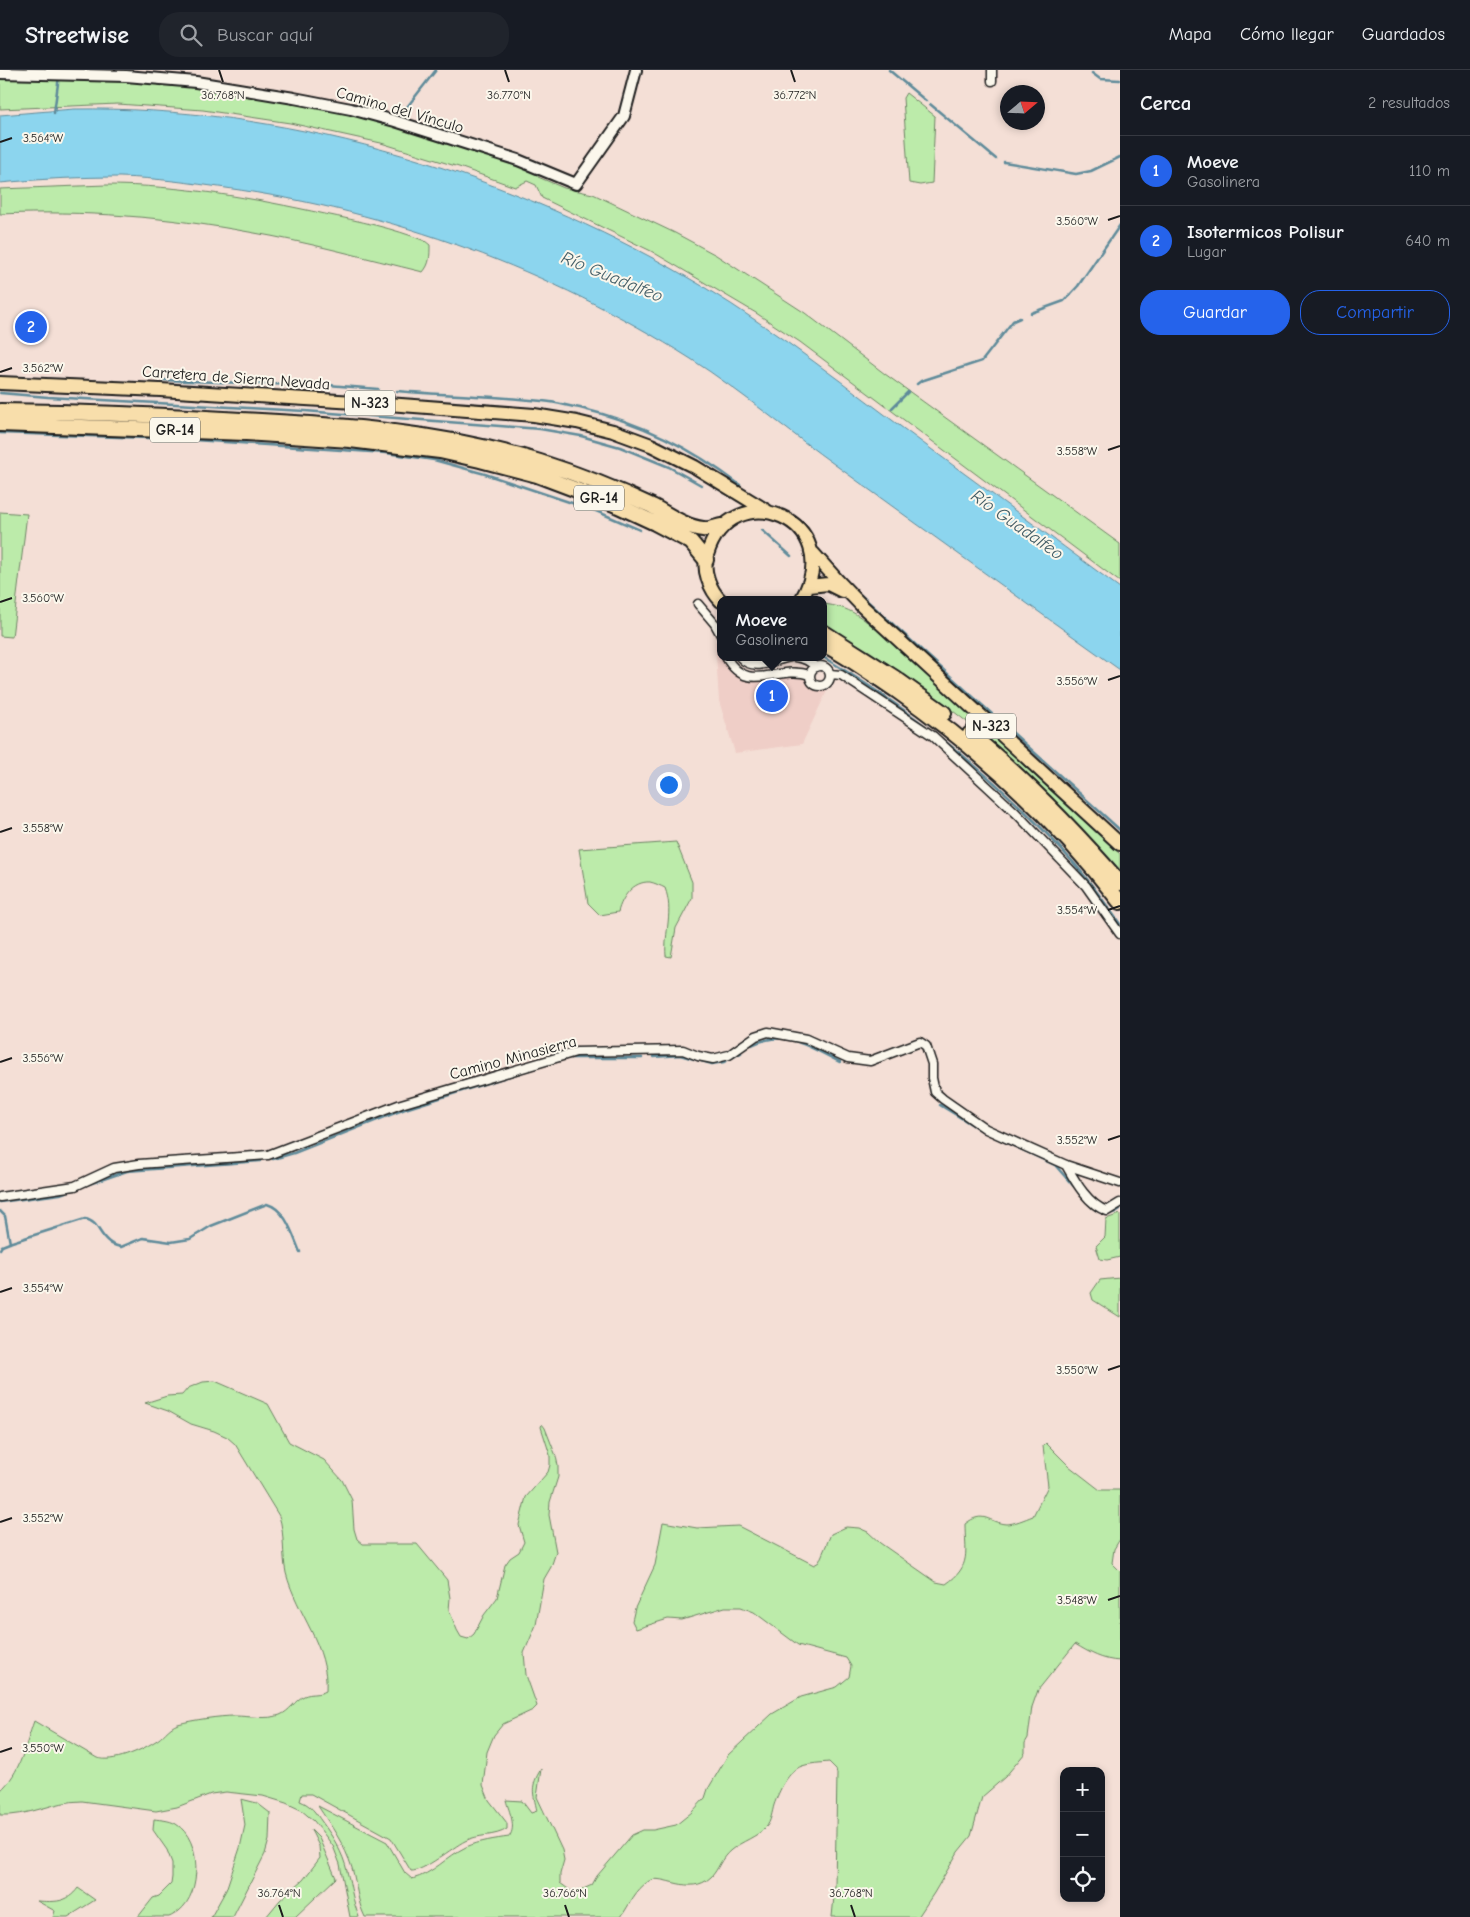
<!DOCTYPE html>
<html lang="es">
<meta charset="utf-8">
<style>
:root{--surface:#171b24;--page:#20242c;--text:#f1f3f6;--muted:#9ea1a6;--line:#363941;--accent:#2563eb}
body{margin:0;font-family:"Comic Neue",sans-serif;background:var(--page);color:var(--text)}
.controls{position:absolute;right:15px;bottom:15px;display:grid;overflow:hidden;border-radius:10px;box-shadow:0 2px 8px #0003}
.controls button{width:45px;height:45px;display:grid;place-items:center;padding:0;border:0;border-bottom:1px solid var(--line);background:var(--surface);color:var(--text);font:25px sans-serif}
.compass{position:absolute;left:1000px;top:15px;width:45px;height:45px;border-radius:50%;background:var(--surface);box-shadow:0 2px 8px #0003;rotate:71deg}
.you{position:absolute;left:668px;top:714px;width:18px;height:18px;margin:-12px;border:4px solid #fff;border-radius:50%;background:#1a73e8;box-shadow:0 0 0 8px #1a73e833}
.badge{display:grid;place-items:center;width:32px;height:32px;border-radius:50%;background:var(--accent);color:#fff;font-size:16px;font-weight:700}
.pin{position:absolute;translate:-50% -50%;border:2px solid #fff;box-shadow:0 1px 5px #0006}
.popup{position:absolute;left:717px;top:526px;width:110px;height:65px;box-sizing:border-box;display:grid;place-content:center;border-radius:10px;background:var(--surface);filter:drop-shadow(0 1px 4px #0005);font-size:16px;white-space:nowrap;color:var(--muted)}
.popup b{font-size:19px;color:var(--text)}
.popup::after{content:'';position:absolute;left:50%;top:100%;margin-left:-10px;border:10px solid transparent;border-top-color:var(--surface)}
.list{margin:0;padding:0;list-style:none}
h2{display:flex;justify-content:space-between;align-items:center;height:65px;margin:0;padding:0 20px;font-size:21px}
h2 small{font-size:16px;font-weight:400;color:var(--muted)}
.list li{display:grid;grid-template-columns:32px 1fr auto;gap:15px;align-items:center;box-sizing:border-box;height:70px;padding:0 20px;border-top:1px solid var(--line)}
.list b{display:block;font-size:19px;white-space:nowrap}
.list p{margin:0;font-size:16px;white-space:nowrap;color:var(--muted)}
.list em{font-size:16px;font-style:normal;color:var(--muted)}
.actions{display:flex;gap:10px;padding:15px 20px}
.actions a{flex:1;padding:11px 0;border:1px solid var(--accent);border-radius:20px;text-align:center;font-size:18px;color:var(--accent)}
.actions .main{background:var(--accent);color:#fff}
.icon{flex:none;width:28px;height:28px;fill:none;stroke:currentColor;stroke-width:2;stroke-linecap:round;stroke-linejoin:round}
.map{position:relative;flex:none;width:1120px;height:1847px;overflow:hidden}
header{display:flex;align-items:center;gap:30px;box-sizing:border-box;height:70px;padding:0 25px;background:var(--surface);border-bottom:1px solid var(--line)}
header strong{font-size:24px}
nav{display:flex;gap:28px;margin-inline-start:auto;font-size:18px}
.search{width:350px;height:45px;background:var(--page);display:flex;align-items:center;gap:12px;box-sizing:border-box;padding:0 18px;border-radius:20px;color:var(--muted);font-size:19px}
main{display:flex}
aside{flex:1;background:var(--surface)}
.map>svg:first-child{display:block}
.built{fill:#efcec7}
.green{fill:#bcebaa;stroke:#6c8463}
.water{fill:#8cd5ee;stroke:#5f8b9a}
.lines{fill:none;stroke-linecap:round;stroke-linejoin:round}
.stream{stroke:#5f8b9a;stroke-width:2.5}
.minor-casing{stroke:#1c1c1c;stroke-width:11}
.tertiary-casing{stroke:#1c1c1c;stroke-width:14}
.trunk-casing{stroke:#1c1c1c;stroke-width:16}
.motorway-casing{stroke:#1c1c1c;stroke-width:18}
.minor{stroke:#fbf7ec;stroke-width:8}
.tertiary{stroke:#fbf7ec;stroke-width:10}
.trunk{stroke:#f8deab;stroke-width:12}
.motorway{stroke:#f8deab;stroke-width:14}
.ticks{fill:none;stroke:#1c1c1c;stroke-width:2}
.labels{text-anchor:middle;dominant-baseline:central;stroke-width:4;stroke-linejoin:round;paint-order:stroke}
.shield{fill:#fbf7ec;stroke:#5f5e5a;stroke-width:1}
.shield-label{font-size:15px;font-weight:bold;fill:#1c1c1c}
.street-label{font-size:16px;fill:#1c1c1c;stroke:#fbf7ec}
.water-label{font-size:18px;font-style:italic;fill:#435d66;stroke:#fbf7ec}
.ticks-label{font-size:12px;text-anchor:middle;fill:#1c1c1c;stroke:#fbf7ec;stroke-width:4;stroke-linejoin:round;paint-order:stroke}
</style>
<header>
<strong>Streetwise</strong>
<div class="search"><svg class="icon" aria-label="search" viewBox="0 0 24 24"><circle cx="10" cy="10" r="6"/><path d="M15 15l6 6"/></svg>Buscar aquí</div>
<nav><a>Mapa</a><a>Cómo llegar</a><a>Guardados</a></nav>
</header>
<main>
<div class="map">
<svg width="1120" height="1847" viewBox="0 0 1120 1847">
<rect width="100%" height="100%" fill="#f4dfd6"/>
<filter id="ink" filterUnits="userSpaceOnUse"><feTurbulence type="fractalNoise" baseFrequency=".02" numOctaves="2"/><feDisplacementMap in="SourceGraphic" scale="10" xChannelSelector="R" yChannelSelector="G"/><feConvolveMatrix kernelMatrix="1 2 1 2 8 2 1 2 1" color-interpolation-filters="sRGB"/></filter>
<g filter="url(#ink)">
<path class="built" d="M715 570 724 594 746 609 768 608 790 603 805 606 811 618 827 621 802 674 735 683 719 631Z"/>
<path class="green" d="M0 7 111 9 170 13 311 34 391 54 538 102V107L564 118 593 124 675 163 716 185 805 243 885 304 1120 474V512L800 272 756 243 651 181 542 128 536 115 527 111 515 117 462 98 381 73 290 53 203 40 118 34 0 39Z
M906 23 935 46 932 113 920 115 909 113 903 28Z
M106 115C180 115 253 128 325 144 359 151 393 158 425 171L430 175C430 186 430 194 423 202 365 188 308 172 249 162 168 147 83 140 0 144V119Z
M0 442 27 444 12 567 0 566Z
M823 534C851 537 861 547 882 564L1120 784V800C1065 740 1008 682 944 634 920 615 895 598 869 581 854 572 838 564 823 555Z
M676 772 692 812V828L676 858 671 887 666 886C664 862 674 842 665 818 661 816 655 813 650 812 633 811 622 827 618 842L600 845 588 833 579 779Z
M1120 1144V1187L1107 1190 1100 1189 1096 1176 1105 1167 1106 1149Z
M1120 1208V1247L1093 1230 1091 1223 1100 1210Z
M215 1311 268 1334 289 1372 324 1390 342 1410 352 1430 354 1459 357 1469 363 1474H417L447 1510 450 1528 449 1540 457 1560 461 1567 468 1569 474 1564 484 1545 497 1528 505 1495 510 1488 519 1482 524 1472 519 1455 526 1427 548 1402 550 1395V1385L541 1357 542 1354 545 1358 556 1386 558 1396V1407L550 1432 549 1445 556 1482 551 1497 544 1509 536 1555 524 1583 526 1605 537 1636 533 1640 503 1654 494 1665 487 1682 483 1715 489 1730 507 1753V1759C495 1767 478 1764 465 1771 453 1777 423 1802 411 1801L391 1768 311 1724H302L300 1731C311 1735 315 1742 322 1752 333 1767 343 1783 347 1801 351 1816 353 1832 359 1847H350L340 1794 333 1776 314 1751 301 1740 286 1733 263 1726 226 1722 211 1724 177 1737 156 1741 82 1731C54 1731 28 1747 0 1745V1721C21 1702 25 1676 34 1651L97 1688C113 1693 140 1681 154 1672 164 1667 167 1658 178 1654 192 1650 220 1646 235 1646 249 1646 267 1650 280 1645 290 1641 295 1630 304 1626 311 1623 319 1625 326 1621 329 1576 297 1545 286 1503 282 1484 285 1464 279 1446L235 1374 227 1367 214 1361 191 1354 168 1341 145 1333 167 1326 182 1325 188 1318 203 1312Z
M1046 1373 1069 1396 1100 1420H1120V1469L1114 1479 1112 1493 1120 1501V1591C1102 1590 1090 1583 1075 1574L1038 1620 1032 1637 1028 1668 1025 1673V1683L1005 1707 982 1727 971 1766 958 1782 934 1823 918 1847H832L835 1816 837 1704 836 1699 829 1692C821 1693 810 1693 802 1696 788 1701 779 1721 774 1735 772 1742 771 1752 766 1757 757 1767 742 1771 731 1780 720 1789 719 1799 711 1807 690 1827 662 1803 649 1811 635 1820 630 1834 621 1847H365C357 1831 357 1815 352 1798 345 1775 331 1756 318 1736L387 1772 405 1803 412 1809C433 1804 447 1786 466 1777 480 1771 495 1769 509 1767 517 1756 509 1742 506 1730L522 1731 531 1743 537 1741C533 1722 530 1717 541 1699L537 1727 562 1780 564 1790 560 1804V1813L571 1821 581 1820 592 1815 597 1806 632 1765 643 1760H653L676 1755 692 1742 705 1728 708 1719 728 1685 772 1644 801 1627 837 1617 849 1607 851 1596 846 1588 798 1575 754 1542 741 1537H725L682 1550 668 1549 636 1559 632 1551 635 1538 655 1495 663 1452 697 1458 738 1456 814 1495 819 1492 831 1464 846 1457 859 1458 868 1462 880 1473 936 1512 946 1514C972 1496 965 1482 965 1454 984 1439 989 1453 1006 1454 1014 1454 1025 1449 1033 1446L1048 1416 1043 1376Z
M241 1729 257 1733 270 1743 269 1770 265 1784 233 1847H211L226 1820 240 1778 245 1755Z
M154 1749C161 1750 169 1750 176 1754 202 1770 202 1823 179 1841 176 1843 172 1846 169 1847 160 1847 147 1847 138 1847L153 1828 159 1826 171 1814 172 1807V1793L167 1780 153 1760Z
M311 1760 319 1768 336 1808 295 1847H266L280 1830 303 1810 320 1788 319 1776Z
M78 1818 95 1830 68 1847H53L55 1841 37 1831C55 1832 67 1833 78 1818Z"/>
<path class="water" d="M74 39C284 36 490 98 673 199 752 243 824 299 896 353 971 409 1046 463 1120 518V600C1026 533 932 465 838 397 789 362 742 322 691 289 551 200 391 141 226 118 191 113 156 108 120 107 80 107 40 109 0 113V45Z"/>
<g class="lines">
<path class="stream" d="M889 0 926 31
M1092 3 1100 9 1120 10
M930 34 996 89
M54 43 59 6
M400 46 436 0
M1004 92 1076 104 1091 101 1120 87
M1031 243 1064 231 1078 216 1120 155
M163 310 244 313
M257 314 328 315 378 319
M917 314 921 311 982 291 1013 251 1020 248
M397 321C445 325 494 326 542 331 555 332 568 336 580 338 642 353 690 377 740 415
M0 323 48 327 305 341 540 359 581 366 620 377 669 397 701 415
M892 338 908 322
M0 363 179 369 386 383 434 390 485 404 596 441 640 460
M762 460 791 486
M853 518 1120 760
M823 587C915 642 1000 710 1072 791 1090 811 1105 833 1120 854
M752 975C786 958 810 978 840 992
M654 987 680 985 712 994 724 992 741 983
M940 1035 984 1062 1055 1095 1076 1119
M273 1089 294 1083 405 1039 567 988H642
M1084 1129C1094 1141 1106 1150 1120 1139
M0 1132 60 1124 127 1101 260 1091
M0 1141 5 1146 10 1173
M0 1179 2 1176 12 1172 85 1149C98 1151 99 1165 109 1172 112 1175 117 1176 121 1177L143 1168 171 1172 190 1169 211 1156 267 1134C286 1139 293 1166 300 1182"/>
<g class="minor-casing">
<path id="minor" d="M992 0V11
M698 534 715 554 721 565
M726 587C748 626 777 594 810 605
M740 587C754 603 773 590 790 587
M795 587C803 588 810 590 815 597
M810 606a10 10 0 1 1 20 0a10 10 0 1 1-20 0Z
M830 604 841 605 933 666 1016 743 1086 816 1120 864
M1066 1095C1075 1111 1088 1135 1107 1141L1120 1133
M0 1127 75 1116 114 1098 139 1094 268 1085 401 1034 576 982 683 980 698 986 713 989 729 985 756 966 768 962 806 969 848 988 870 991 920 972 926 976 932 994V1008L935 1022 943 1029 986 1059 1066 1095 1120 1113"/>
</g>
<g class="tertiary-casing">
<path id="tertiary" d="M0 3 126 6 196 12 294 28 351 39 395 51 518 90 576 114 624 46 636 0"/>
</g>
<g class="trunk-casing">
<path id="trunk" d="M0 313 160 320 388 334 534 345 577 352 613 361 651 375 695 397 767 441
M813 483 838 511 863 537 1120 774
M809 516 828 514 842 521
M721 531C710 520 702 500 707 485 732 402 849 450 801 530"/>
</g>
<g class="motorway-casing">
<path id="motorway" d="M0 341C81 342 161 345 241 350 342 355 443 362 540 392 578 404 616 419 652 436 668 444 685 457 703 459 709 460 716 457 722 456
M0 354 246 363 350 370 440 381 480 390 537 405 614 434 655 453 691 472 706 490
M823 562 895 608 944 643
M823 574C849 587 873 605 897 621 981 680 1057 750 1120 832
M970 664C1025 709 1074 760 1120 813"/>
</g>
<use href="#minor" class="minor"/>
<use href="#tertiary" class="tertiary"/>
<use href="#trunk" class="trunk"/>
<use href="#motorway" class="motorway"/>
</g>
</g>
<path class="ticks" d="M219 0 223 12M505 0 509 12M791 0 795 12M0 72 12 68M1108 150 1120 146M0 302 12 298M1108 380 1120 376M0 532 12 528M1108 610 1120 606M0 762 12 758M1108 840 1120 836M0 992 12 988M1108 1070 1120 1066M0 1222 12 1218M1108 1300 1120 1296M0 1452 12 1448M1108 1530 1120 1526M0 1682 12 1678M279 1835 283 1847M565 1835 569 1847M851 1835 855 1847"/>
<g class="labels">
<g class="shield">
<rect x="345" y="320.5" width="50" height="25" rx="4"/>
<rect x="150" y="347.5" width="50" height="25" rx="4"/>
<rect x="574" y="415.5" width="50" height="25" rx="4"/>
<rect x="966" y="643.5" width="50" height="25" rx="4"/>
</g>
<g class="shield-label">
<text x="370" y="333">N-323</text>
<text x="175" y="360">GR-14</text>
<text x="599" y="428">GR-14</text>
<text x="991" y="656">N-323</text>
</g>
<g class="street-label">
<text transform="translate(400 40) rotate(16)">Camino del Vínculo</text>
<text transform="translate(236 308) rotate(4)">Carretera de Sierra Nevada</text>
<text transform="translate(513 988) rotate(-15)">Camino Minasierra</text>
</g>
<g class="water-label">
<text transform="translate(612 207) rotate(22)">Río Guadalfeo</text>
<text transform="translate(1017 455) rotate(35)">Río Guadalfeo</text>
</g>
</g>
<g class="ticks-label">
<text x="223" y="29">36.768°N</text>
<text x="509" y="29">36.770°N</text>
<text x="795" y="29">36.772°N</text>
<text x="43" y="72">3.564°W</text>
<text x="1077" y="155">3.560°W</text>
<text x="43" y="302">3.562°W</text>
<text x="1077" y="385">3.558°W</text>
<text x="43" y="532">3.560°W</text>
<text x="1077" y="615">3.556°W</text>
<text x="43" y="762">3.558°W</text>
<text x="1077" y="844">3.554°W</text>
<text x="43" y="992">3.556°W</text>
<text x="1077" y="1074">3.552°W</text>
<text x="43" y="1222">3.554°W</text>
<text x="1077" y="1304">3.550°W</text>
<text x="43" y="1452">3.552°W</text>
<text x="1077" y="1534">3.548°W</text>
<text x="43" y="1682">3.550°W</text>
<text x="279" y="1827">36.764°N</text>
<text x="565" y="1827">36.766°N</text>
<text x="851" y="1827">36.768°N</text>
</g>
</svg>
<div class="controls">
<button>+</button>
<button>−</button>
<button><svg class="icon" aria-label="locate" viewBox="0 0 24 24"><circle cx="12" cy="12" r="6"/><path d="M12 2v4M12 18v4M2 12h4M18 12h4"/></svg></button>
</div>
<svg class="compass" viewBox="-18 -18 36 36"><path d="M0-13l5 13h-10z" fill="#e53935"/><path d="M0 13l5-13h-10z" fill="#9ea1a6"/></svg>
<div class="you"></div>
<div class="pin badge" style="left:772px;top:626px">1</div>
<div class="popup"><b>Moeve</b>Gasolinera</div>
<div class="pin badge" style="left:31px;top:257px">2</div>
</div>
<aside>
<h2>Cerca<small>2 resultados</small></h2>
<ul class="list">
<li><span class="badge">1</span><div><b>Moeve</b><p>Gasolinera</p></div><em>110 m</em></li>
<li><span class="badge">2</span><div><b>Isotermicos Polisur</b><p>Lugar</p></div><em>640 m</em></li>
</ul>
<div class="actions"><a class="main">Guardar</a><a>Compartir</a></div>
</aside>
</main>
